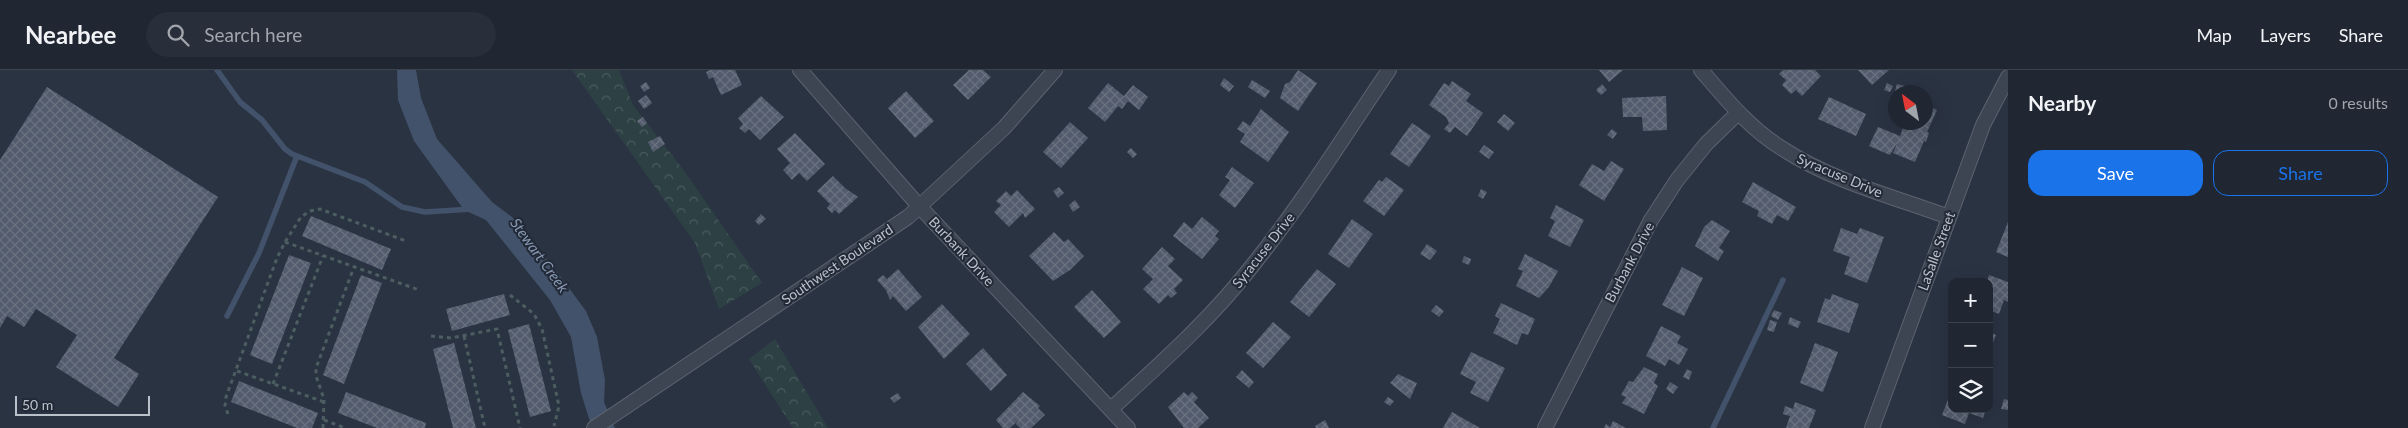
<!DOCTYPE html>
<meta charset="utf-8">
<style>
:root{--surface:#202632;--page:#282e3a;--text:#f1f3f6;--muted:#a2a5ac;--line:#3d434d;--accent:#1a73e8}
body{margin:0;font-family:Lato,sans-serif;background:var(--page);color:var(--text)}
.controls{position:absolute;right:15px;bottom:15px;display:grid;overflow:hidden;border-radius:10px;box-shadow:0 5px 20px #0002}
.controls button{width:45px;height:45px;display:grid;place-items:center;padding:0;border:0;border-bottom:1px solid var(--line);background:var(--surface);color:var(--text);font:25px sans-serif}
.compass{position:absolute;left:1888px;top:15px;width:45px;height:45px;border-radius:50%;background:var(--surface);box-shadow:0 5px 20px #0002;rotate:328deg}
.scale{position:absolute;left:15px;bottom:12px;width:135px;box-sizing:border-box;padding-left:5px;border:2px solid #bbc1cb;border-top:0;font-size:14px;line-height:18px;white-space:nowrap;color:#bbc1cb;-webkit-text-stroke:4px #222a37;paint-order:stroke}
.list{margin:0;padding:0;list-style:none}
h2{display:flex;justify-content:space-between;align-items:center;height:65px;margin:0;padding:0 20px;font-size:21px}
h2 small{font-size:16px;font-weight:400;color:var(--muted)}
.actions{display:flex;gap:10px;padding:15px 20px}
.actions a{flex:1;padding:11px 0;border:1px solid var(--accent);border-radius:15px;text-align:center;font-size:18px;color:var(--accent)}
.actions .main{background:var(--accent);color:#fff}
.icon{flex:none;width:28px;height:28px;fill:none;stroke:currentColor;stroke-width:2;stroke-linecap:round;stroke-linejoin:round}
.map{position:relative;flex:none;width:2008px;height:358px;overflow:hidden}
header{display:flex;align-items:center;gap:30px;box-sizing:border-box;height:70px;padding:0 25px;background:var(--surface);border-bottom:1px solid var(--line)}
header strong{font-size:24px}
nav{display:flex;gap:28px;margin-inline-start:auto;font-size:18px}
.search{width:350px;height:45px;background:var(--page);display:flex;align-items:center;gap:12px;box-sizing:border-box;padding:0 18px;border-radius:28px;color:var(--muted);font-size:19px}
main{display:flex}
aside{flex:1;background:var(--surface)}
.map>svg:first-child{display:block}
.forest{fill:url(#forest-crowns)}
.water{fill:#43526b}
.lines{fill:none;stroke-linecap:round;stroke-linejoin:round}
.stream{stroke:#43526b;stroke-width:5.5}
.building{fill:url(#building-cross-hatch)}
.street-casing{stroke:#5c636f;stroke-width:16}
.path{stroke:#4c5e61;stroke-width:3;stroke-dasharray:4 4;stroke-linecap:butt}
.street{stroke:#3e4552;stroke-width:14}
.labels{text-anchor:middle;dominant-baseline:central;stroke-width:4;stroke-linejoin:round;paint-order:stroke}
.street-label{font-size:14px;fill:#bbc1cb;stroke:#222a37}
.water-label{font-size:15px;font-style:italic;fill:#8696b0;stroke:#222a37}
</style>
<header>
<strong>Nearbee</strong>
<div class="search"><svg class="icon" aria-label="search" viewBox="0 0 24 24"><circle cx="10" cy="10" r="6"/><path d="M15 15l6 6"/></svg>Search here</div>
<nav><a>Map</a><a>Layers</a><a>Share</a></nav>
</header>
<main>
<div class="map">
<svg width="2008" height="358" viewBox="0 0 2008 358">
<defs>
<pattern id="forest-crowns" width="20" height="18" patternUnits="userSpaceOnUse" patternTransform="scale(1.25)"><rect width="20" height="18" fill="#2d4144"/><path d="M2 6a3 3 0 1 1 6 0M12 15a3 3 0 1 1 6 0" fill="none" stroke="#4a5b5e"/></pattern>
<pattern id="building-cross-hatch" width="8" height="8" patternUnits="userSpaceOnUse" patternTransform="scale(1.25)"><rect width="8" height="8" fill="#535c6c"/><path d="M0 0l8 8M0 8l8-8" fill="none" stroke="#6a7280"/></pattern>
</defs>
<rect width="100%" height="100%" fill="#2a3342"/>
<path class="forest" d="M572 0H619L633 35 685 102 762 213 719 239 695 173Z
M775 269 828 358H793L749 289Z"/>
<path class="water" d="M397 0H416L421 28 437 69 492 132 512 147 557 202 586 241 597 267 605 310 604 332 615 358H592L581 323 571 267 550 230 486 150 464 140 414 71 398 30Z"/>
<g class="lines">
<path class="stream" d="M217 0 240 32 262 50 285 79 292 84 365 112 402 137 425 142 472 139
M227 246 259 183 297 86
M1713 358 1783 210"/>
</g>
<path class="building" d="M710 0H735L742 15 721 25 713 7 709 9 706 2Z
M969 0H983L991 7 968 30 953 15Z
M1298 0 1317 13 1298 41 1280 28 1285 14 1290 12Z
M1599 0H1623L1609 12Z
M1783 0H1815L1821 6 1802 26 1796 20 1791 24 1782 15 1786 10 1779 4Z
M1858 0H1889L1872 15Z
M1224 8 1234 16 1229 22 1220 15Z
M1252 10 1270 21 1265 28 1248 17Z
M1452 11 1471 24 1466 31 1483 43 1467 66 1455 57 1450 63 1444 59 1449 53 1446 47 1429 35 1444 13 1449 16Z
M646 12 650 18 644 22 640 16Z
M1108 13 1124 26 1133 15 1148 27 1139 40 1128 31 1122 39 1118 36 1105 52 1088 38Z
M1887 13 1893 16 1890 22 1884 20Z
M1602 14 1607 20 1601 25 1596 20Z
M1897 14 1905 16 1903 22 1895 21Z
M47 17 218 127 114 288 139 304 118 337 56 297 77 265 36 239 24 257 7 246 0 258V90Z
M906 21 934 51 915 68 888 38Z
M646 25 652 33 644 39 638 31Z
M761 26 784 47 760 70 749 59 745 63 739 58 743 54 738 48Z
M1666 26 1667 60 1643 61 1642 47H1623L1622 28Z
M1829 27 1866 44 1856 66 1818 49Z
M1926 35 1937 40 1927 62 1929 63 1926 72 1924 71 1915 92 1893 83 1897 73 1890 85 1869 76 1878 57 1900 66 1905 52H1926Z
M1261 39 1289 62 1268 92 1240 72 1245 64 1237 59 1243 51 1250 56Z
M1504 44 1515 53 1508 61 1497 52Z
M643 47 647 53 642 57 637 51Z
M1070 52 1088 68 1061 98 1043 82Z
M1412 53 1431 66 1409 97 1390 84Z
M1612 59 1617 63 1613 69 1607 65Z
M795 63 825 94 807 111 799 103 792 110 783 100 790 93 777 79Z
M660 66 665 74 653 82 648 72Z
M1484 75 1494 82 1489 89 1479 82Z
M1131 78 1137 84 1133 88 1127 82Z
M1611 91 1624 99 1604 131 1579 115 1592 94 1604 101Z
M1232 97 1254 113 1235 138 1219 125 1230 110 1225 107Z
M833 106 845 118 858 127 839 144 835 140 832 143 827 138 830 134 817 121Z
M1386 107 1404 120 1384 146 1363 131 1379 110 1382 112Z
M1753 112 1796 137 1788 151 1777 145 1772 154 1757 146 1759 141 1742 132Z
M1059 117 1064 123 1058 128 1053 121Z
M1481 119 1487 122 1483 129 1478 126Z
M1017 120 1035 139 1025 148 1023 143 1009 157 994 142 1001 135 996 131 1006 121 1011 126Z
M1075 130 1080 137 1073 142 1069 135Z
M1556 135 1584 150 1570 177 1548 166 1555 151 1550 148Z
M761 144 766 149 759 155 755 151Z
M311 146 391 179 382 200 302 166Z
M1202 147 1219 161 1215 166 1219 169 1202 189 1173 166 1184 152 1192 159Z
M1352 149 1373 164 1349 198 1328 184Z
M1712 150 1730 161 1719 178 1724 181 1718 191 1695 176 1704 157Z
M2008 152V187L1996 182Z
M1841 158 1857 164 1860 158 1884 167 1867 213 1844 204 1850 187 1833 181Z
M1054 162 1064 172 1068 169 1084 186 1070 200 1053 211 1029 186Z
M1427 174 1437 181 1430 190 1420 184Z
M1162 177 1175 189 1168 196 1183 210 1174 219 1177 223 1171 228 1168 225 1159 234 1143 219 1153 209 1142 199Z
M1525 184 1558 201 1549 217 1539 228 1516 216 1523 201 1518 199Z
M289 185 311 193 272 294 250 285Z
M1464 186 1471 189 1469 195 1462 192Z
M1682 197 1703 208 1684 246 1662 235Z
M898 199 922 227 906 241 893 226 890 230 886 220 877 210 883 205 887 209Z
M1317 199 1336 214 1309 247 1290 232Z
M361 205 382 213 344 314 323 305Z
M1989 205 2008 212V232L2004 230 1999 244 1989 240V212H1987Z
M1092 220 1121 252 1104 268 1074 237Z
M504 224 510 245 452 261 446 239Z
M1832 224 1859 234 1849 263 1817 252 1825 228 1830 230Z
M1501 233 1535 249 1528 265 1522 263 1517 275 1493 263 1500 249 1495 246Z
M942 234 970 264 944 289 918 257Z
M1436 235 1444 241 1439 247 1431 241Z
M1774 240 1782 243 1778 250 1771 246Z
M1790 247 1801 252 1798 258 1788 254Z
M1770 250 1777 252 1774 262 1767 260Z
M1273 252 1291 267 1263 298 1246 283Z
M529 254 551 341 530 347 508 260Z
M1661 256 1681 266 1677 273 1688 279 1679 295 1669 289 1665 296 1646 286Z
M1989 262 1996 265 1989 283Z
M454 273 476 358H453L433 279Z
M1815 273 1838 282 1823 322 1800 313Z
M983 278 1007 305 991 321 966 294Z
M1471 282 1505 298 1488 332 1470 323 1476 312 1460 304Z
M1644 297 1658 304 1654 313 1658 316 1644 344 1622 333 1626 327 1621 325 1629 311 1633 312Z
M1687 299 1692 302 1689 310 1683 307Z
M1242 300 1254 312 1249 318 1236 307Z
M1398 304 1417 313 1410 329 1390 313Z
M239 311 318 343 312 358H297L231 332Z
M1670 312 1678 317 1673 324 1666 319Z
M1952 319V339H1986L1983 348 1969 343 1965 354 1942 345Z
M346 322 426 353 425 358H377L338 343Z
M1023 322 1040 336 1038 338 1045 345 1031 358H1020L1016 354 1019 350 1010 358H1003L996 350Z
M1184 322 1188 326 1192 322 1198 328 1194 332 1209 348 1198 358H1184L1168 337Z
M898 323 901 328 894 333 890 328Z
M1388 327 1394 331 1390 336 1384 332Z
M2004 329 2008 330V340L2001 339Z
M1795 332 1816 340 1809 358H1786L1790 346 1783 344 1785 336 1793 339Z
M1452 342 1480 358H1443Z
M1325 350 1329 358H1316L1315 356Z
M1613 351 1626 358H1604L1606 354 1610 357Z"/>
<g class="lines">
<g class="street-casing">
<path id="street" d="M800 0 919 136 1128 358
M1701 0C1726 29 1750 59 1783 79 1832 111 1894 127 1949 147
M1111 339C1160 294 1211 249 1252 196 1302 134 1344 66 1389 0
M594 358 908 147 1004 58 1055 0
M1545 358 1651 150 1677 110 1706 74 1738 43
M1872 358 1983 55 2008 7"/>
</g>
<path class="path" d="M285 172 419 220
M510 225 534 244 542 259 559 336 554 356
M431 266 451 268 497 259 520 358
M464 266 485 358
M237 301 324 332
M273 314 323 186
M228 344 225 336 226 327 277 188 285 172 301 147 310 141 320 139 406 171
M324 350 345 358
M323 358 324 329 316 306V298L354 197"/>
<use href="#street" class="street"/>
</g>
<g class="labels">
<g class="street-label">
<text transform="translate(1840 105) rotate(23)">Syracuse Drive</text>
<text transform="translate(1263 180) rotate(-52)">Syracuse Drive</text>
<text transform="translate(962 181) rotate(47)">Burbank Drive</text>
<text transform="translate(1936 181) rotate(-70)">LaSalle Street</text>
<text transform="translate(1629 192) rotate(-62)">Burbank Drive</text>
<text transform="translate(837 194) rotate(-34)">Southwest Boulevard</text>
</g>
<g class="water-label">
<text transform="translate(540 185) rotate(54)">Stewart Creek</text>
</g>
</g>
</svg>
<div class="controls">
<button>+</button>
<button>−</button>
<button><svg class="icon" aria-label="layers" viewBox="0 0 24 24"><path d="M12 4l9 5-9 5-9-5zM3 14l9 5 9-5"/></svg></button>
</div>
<svg class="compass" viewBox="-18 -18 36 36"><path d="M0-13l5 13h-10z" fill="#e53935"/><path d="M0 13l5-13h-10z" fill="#a2a5ac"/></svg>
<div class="scale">50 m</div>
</div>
<aside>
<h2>Nearby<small>0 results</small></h2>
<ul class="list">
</ul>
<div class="actions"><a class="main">Save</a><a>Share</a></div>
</aside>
</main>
